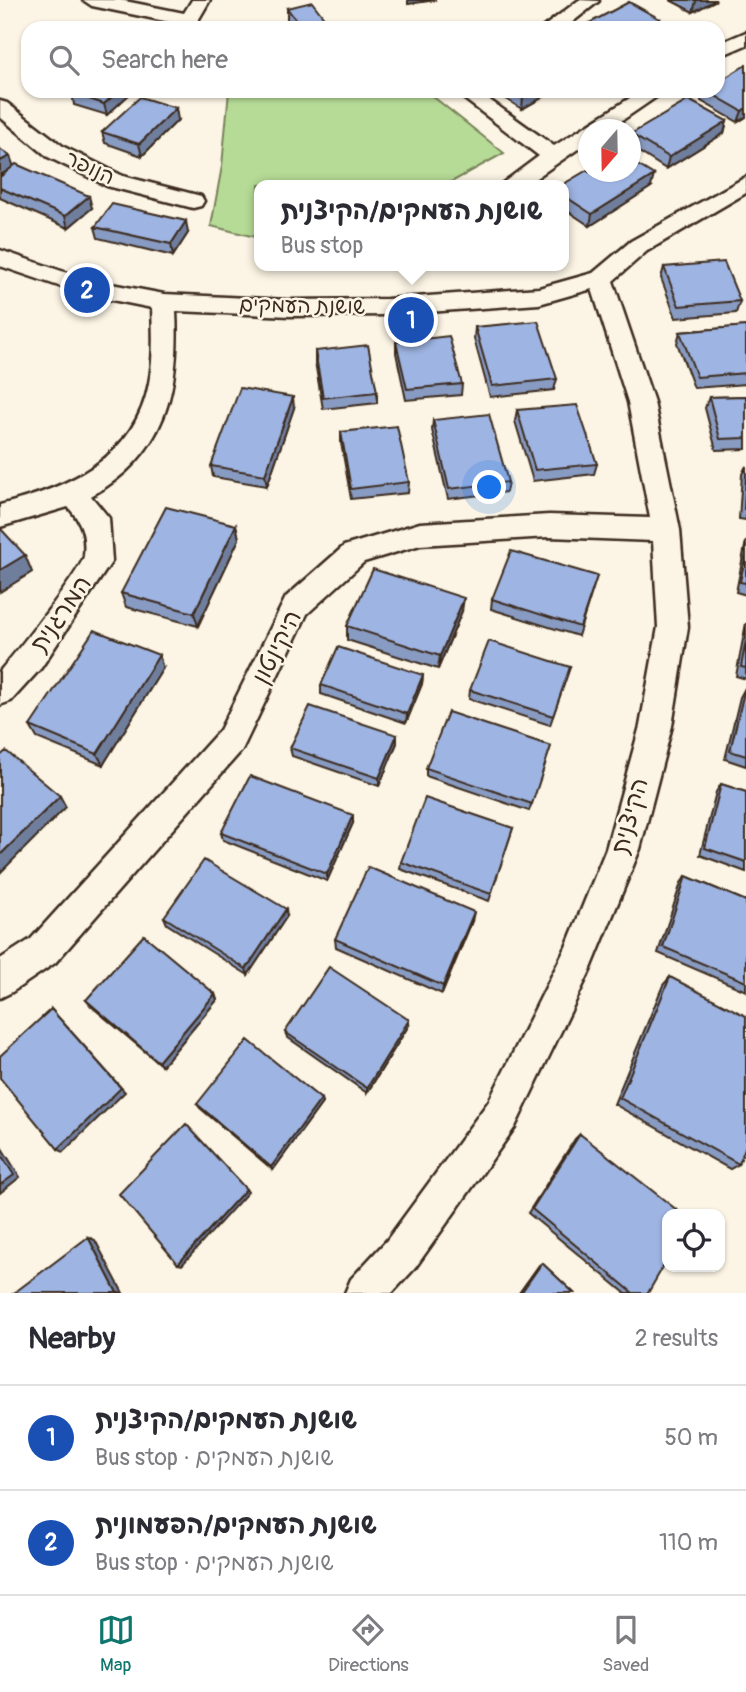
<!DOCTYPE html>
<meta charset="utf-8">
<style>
:root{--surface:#fff;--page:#f7f7f7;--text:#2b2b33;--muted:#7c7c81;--line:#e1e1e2;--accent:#0f766e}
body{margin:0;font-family:Pangolin,"Playpen Sans Hebrew",sans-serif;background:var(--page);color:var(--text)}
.controls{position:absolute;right:21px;bottom:21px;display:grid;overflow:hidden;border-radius:14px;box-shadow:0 2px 5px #0004}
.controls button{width:63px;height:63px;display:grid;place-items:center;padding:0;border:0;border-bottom:2px solid var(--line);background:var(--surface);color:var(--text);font:35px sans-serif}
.compass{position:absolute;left:578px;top:119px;width:63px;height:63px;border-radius:50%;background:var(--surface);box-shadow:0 2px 5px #0004;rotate:200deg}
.you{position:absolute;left:490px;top:488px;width:24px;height:24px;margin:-18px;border:5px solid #fff;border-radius:50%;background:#1a73e8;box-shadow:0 0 0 10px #1a73e833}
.badge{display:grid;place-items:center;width:46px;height:46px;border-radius:50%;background:var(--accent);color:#fff;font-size:23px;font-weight:700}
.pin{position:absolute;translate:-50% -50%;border:4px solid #fff;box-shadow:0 2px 7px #0006}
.popup{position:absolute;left:254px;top:180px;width:315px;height:91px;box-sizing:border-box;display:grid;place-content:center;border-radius:14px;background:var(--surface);filter:drop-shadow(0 2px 5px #0005);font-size:23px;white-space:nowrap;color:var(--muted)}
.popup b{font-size:26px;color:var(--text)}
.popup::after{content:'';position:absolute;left:50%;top:100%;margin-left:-14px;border:14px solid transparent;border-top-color:var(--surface)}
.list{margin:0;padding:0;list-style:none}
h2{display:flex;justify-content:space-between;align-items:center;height:91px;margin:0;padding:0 28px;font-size:30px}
h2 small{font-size:23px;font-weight:400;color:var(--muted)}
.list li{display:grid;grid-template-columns:46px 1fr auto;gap:21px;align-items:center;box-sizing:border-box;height:105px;padding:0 28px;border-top:2px solid var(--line)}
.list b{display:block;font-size:26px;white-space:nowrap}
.list p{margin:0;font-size:23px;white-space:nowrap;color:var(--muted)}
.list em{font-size:23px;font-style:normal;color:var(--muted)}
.icon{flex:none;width:38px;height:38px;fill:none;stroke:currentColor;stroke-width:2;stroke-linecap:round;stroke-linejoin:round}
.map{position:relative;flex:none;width:746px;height:1293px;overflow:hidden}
.search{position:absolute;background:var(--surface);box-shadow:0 2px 5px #0004;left:21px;right:21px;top:21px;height:77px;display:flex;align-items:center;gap:18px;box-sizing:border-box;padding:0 24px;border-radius:21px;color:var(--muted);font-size:26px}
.sheet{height:301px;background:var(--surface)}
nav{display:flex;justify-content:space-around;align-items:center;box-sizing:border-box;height:98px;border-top:2px solid var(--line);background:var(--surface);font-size:19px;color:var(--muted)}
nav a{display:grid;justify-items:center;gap:4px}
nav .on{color:var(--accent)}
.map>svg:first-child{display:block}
.green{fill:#b6db96;stroke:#78825a;stroke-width:2}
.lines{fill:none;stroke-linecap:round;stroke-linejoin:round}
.street-casing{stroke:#3b2a1e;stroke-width:5}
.street{fill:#fcf5e5;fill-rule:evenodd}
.wall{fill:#889bc2;stroke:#3b2a1e;stroke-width:2}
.shaded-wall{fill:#6f7e9e;stroke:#3b2a1e;stroke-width:2}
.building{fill:#9eb4e2;stroke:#3b2a1e;stroke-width:2}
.labels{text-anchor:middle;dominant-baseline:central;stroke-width:5;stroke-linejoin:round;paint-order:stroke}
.far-street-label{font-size:21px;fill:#3b2a1e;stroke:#fcf5e5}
.street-label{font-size:24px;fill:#3b2a1e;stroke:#fcf5e5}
</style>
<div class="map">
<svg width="746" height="1293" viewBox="0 0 746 1293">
<rect width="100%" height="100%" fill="#fcf5e5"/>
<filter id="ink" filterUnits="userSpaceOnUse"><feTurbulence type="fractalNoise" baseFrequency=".0143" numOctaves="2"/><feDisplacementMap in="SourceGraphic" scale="14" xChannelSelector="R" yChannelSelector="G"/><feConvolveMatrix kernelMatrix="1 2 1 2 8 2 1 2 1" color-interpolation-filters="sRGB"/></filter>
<g filter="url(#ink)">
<path class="green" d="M229 91H426L504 153 446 185H259V238L211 226 222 166Z"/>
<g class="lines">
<g class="street-casing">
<path id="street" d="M83 0H120L184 13 192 0H210L196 24 189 26 92 6Z
M579 0 599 1 565 28H542Z
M746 32V45L718 57V44Z
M454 91H477L554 146 641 91H665L608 130H588V142L526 185H500L539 156Z
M0 101 7 103 64 147 123 176 201 196 204 201 201 206 193 208 107 186 48 157 0 117Z
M746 177V193L647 251 613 281 654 402 680 530 688 627 672 726 640 849 590 971 515 1127 415 1268 392 1293H345L351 1279 387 1240 489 1101 566 947 606 849 640 726 658 627 653 541 549 537 420 545 364 562 307 614 242 750 55 963 12 992 0 998V959L31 939 220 730 286 597 344 546 420 523 549 515 650 518 628 402 592 289 539 304 387 315 290 316 176 311C180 389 166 455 91 496L109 518 112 561 41 668 11 701 0 705V671C13 656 82 570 84 556 86 535 82 522 68 507L0 527V505C67 488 135 459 149 383 154 358 153 333 152 308L82 294 0 266V250L85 279 164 294 290 300 387 299 539 288 593 273 631 241Z"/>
</g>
<use href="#street" class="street"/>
</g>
<path class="wall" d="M670 0H716L693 12Z
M287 8 332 28H293L287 20Z
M746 65V117L738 122 701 101 704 91H718Z
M74 91H133L107 115 74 105 72 93Z
M493 91H554L522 109Z
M178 120 142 156 105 143 102 132Z
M727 121 724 133 666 169 631 147V134Z
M13 167 92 208 68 228 0 198V177L9 170 0 175Z
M563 185 651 187 590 226 563 208Z
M95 227 188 233 173 256 98 238Z
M664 267 740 301 736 313 676 318 661 278Z
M746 326V384L694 388 677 343 680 332Z
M475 327 557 379 554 390 490 397 474 339Z
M396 342 462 384 461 395 406 400 396 353Z
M315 351 377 392V403L323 409 315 362Z
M746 396V449L716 450 705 408 709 397Z
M294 408 267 486 213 477 211 466Z
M517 410 597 464 594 474 533 481 515 421Z
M433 420 508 482 506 492 448 499 432 430Z
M341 432 409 482 408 493 351 499 341 443Z
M746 466V520L739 519 742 474Z
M236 525 239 539 198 626 126 607 121 593Z
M746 541V595L736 592Z
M597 576 578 636 491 609 492 599Z
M462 611 438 669 347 640V626Z
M746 623V679L736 676Z
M570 667 550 725 469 699 470 690Z
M163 668 103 765 37 738 30 726Z
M423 675 422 684 406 723 321 694V685Z
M745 688H746V766L725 759 740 697Z
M397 735V743L379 786 292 756 290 748Z
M551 746 529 811 426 776V768Z
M721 784 746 792V872L700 855 716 792Z
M353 823 327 881 223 840 221 833Z
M513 828 489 901 400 869 401 862Z
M686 876 746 901V991L658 953 681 883Z
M287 916 248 975 167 924 164 917Z
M472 921 442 994 336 947 335 939Z
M670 977 739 1164 730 1169 614 1104 663 985Z
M215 994 217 1000 162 1066 91 1006 86 1000Z
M409 1025 367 1093 287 1037 285 1032Z
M321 1099 322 1103 273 1170 200 1108 197 1104Z
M580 1134 648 1293H625L528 1213 575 1139Z
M542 1263 574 1293H519L539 1265Z"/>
<path class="shaded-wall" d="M408 0H436L408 4Z
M697 0H716L693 12 696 1Z
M660 19 658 28H644Z
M118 91H133L107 115 104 104Z
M534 91H554L522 109 523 97Z
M176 108 178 120 142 156 139 144Z
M746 108V117L738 122 742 111Z
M727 121 724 133 666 169 669 157Z
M10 156 14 167 0 175V161Z
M654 175 651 187 590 226 592 214Z
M89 196 92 208 68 228 65 216Z
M186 221 188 233 173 256 171 244Z
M293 397 294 408 267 486 265 475Z
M236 525 239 539 198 626 194 613Z
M25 555 32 572 0 592V570Z
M464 598 462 611 438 669 440 656Z
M159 655 163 668 103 765 97 754Z
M423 675 422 684 406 723 407 714Z
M397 735V743L379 786V778Z
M60 796 66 807 0 873V855Z
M353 815V823L327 881V874Z
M286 909 287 916 248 975 246 969Z
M474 912 472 921 442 994 443 986Z
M215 994 217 1000 162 1066 158 1062Z
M51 1009 125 1092 63 1152 58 1149Z
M409 1020V1025L367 1093V1088Z
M321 1099 322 1103 273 1170 271 1167Z
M0 1145 20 1177 0 1193Z
M246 1189 248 1192 182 1265 178 1264Z
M88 1237 95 1240 123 1293H117Z"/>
<path class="building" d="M312 2 332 28H302L287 8Z
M629 2 660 19 644 28H580Z
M746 65V108L742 111 707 91H718V82Z
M74 91H118L104 104 72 93Z
M513 91H534L523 97Z
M140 97 176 108 139 144 102 132Z
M689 100 727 121 669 157 631 134Z
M0 149 10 156 0 161Z
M631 161 654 175 592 214 563 195V185H562L589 169V172H631Z
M16 164 89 196 65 216 0 188V177Z
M112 204 186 221 171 244 95 227Z
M724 262 740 301 679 306 664 267Z
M538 321 557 379 492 386 475 327Z
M746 326V373L697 377 680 332Z
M449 336 462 384 407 389 396 342Z
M368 345 377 392 323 398 315 351Z
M240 388 293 397 265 475 211 466Z
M746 396V438L720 439 709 397Z
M577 405 597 464 535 470 517 410Z
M489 414 508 482 449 489 433 420Z
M397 426 409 482 351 489 341 432Z
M746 475V509H744Z
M166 507 236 525 194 613 121 593Z
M0 528 25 555 0 570Z
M511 551 597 576 580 627 492 599Z
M746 554V583L740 582Z
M373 569 464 598 440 656 347 626Z
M94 630 159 655 97 754 30 726Z
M746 640V668L741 667Z
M489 641 570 667 553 716 470 690Z
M338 647 423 675 407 714 321 685Z
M745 688H746V756L730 751Z
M310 706 397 735 379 778 290 748Z
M448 712 551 746 532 804 426 768Z
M6 751 60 796 0 855V756Z
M250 776 353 815 327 874 221 833Z
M721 784 746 792V862L705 848Z
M425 798 513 828 491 894 401 862Z
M204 860 286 909 246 969 164 917Z
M368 867 474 912 443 986 335 939Z
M686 876 746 901V982L663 947Z
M144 935 215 994 158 1062 86 1000Z
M329 967 409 1020 367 1088 285 1032Z
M670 977 746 1016V1145L739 1164 620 1098Z
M51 1009 121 1088 58 1149 0 1078V1056Z
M248 1040 321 1099 271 1167 197 1104Z
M186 1124 246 1189 178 1264 119 1194Z
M580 1134 682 1214H667V1260L648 1293H633L532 1209Z
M0 1153 14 1175 0 1185Z
M88 1237 117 1293H14Z
M542 1263 574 1293H521Z"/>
</g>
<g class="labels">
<g class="far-street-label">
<text transform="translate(90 168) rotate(25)">הנופר</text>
<text transform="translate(302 306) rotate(1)">שושנת העמקים</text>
</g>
<g class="street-label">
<text transform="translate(61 614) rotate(-55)">המרגנית</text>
<text transform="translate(277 647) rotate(-63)">היקינטון</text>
<text transform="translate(630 816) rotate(-74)">הקיצנית</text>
</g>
</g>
</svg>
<div class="controls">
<button><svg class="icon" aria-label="locate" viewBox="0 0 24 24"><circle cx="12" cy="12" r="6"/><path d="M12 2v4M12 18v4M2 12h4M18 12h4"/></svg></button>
</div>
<svg class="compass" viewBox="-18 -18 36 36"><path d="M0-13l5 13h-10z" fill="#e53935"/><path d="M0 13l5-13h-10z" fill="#7c7c81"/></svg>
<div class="you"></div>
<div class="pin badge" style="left:411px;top:320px;background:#1a4fb4">1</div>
<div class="popup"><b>שושנת העמקים/הקיצנית</b>Bus stop</div>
<div class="pin badge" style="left:87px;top:290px;background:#1a4fb4">2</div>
<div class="search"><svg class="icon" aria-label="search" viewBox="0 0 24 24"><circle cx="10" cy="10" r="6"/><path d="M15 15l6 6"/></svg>Search here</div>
</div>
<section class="sheet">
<h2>Nearby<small>2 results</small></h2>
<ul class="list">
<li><span class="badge" style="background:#1a4fb4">1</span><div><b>שושנת העמקים/הקיצנית</b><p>Bus stop · שושנת העמקים</p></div><em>50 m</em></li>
<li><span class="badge" style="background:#1a4fb4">2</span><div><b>שושנת העמקים/הפעמונית</b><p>Bus stop · שושנת העמקים</p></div><em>110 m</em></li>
</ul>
</section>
<nav>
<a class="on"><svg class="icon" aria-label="map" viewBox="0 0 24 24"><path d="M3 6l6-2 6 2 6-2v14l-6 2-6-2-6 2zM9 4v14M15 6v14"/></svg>Map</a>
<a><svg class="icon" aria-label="directions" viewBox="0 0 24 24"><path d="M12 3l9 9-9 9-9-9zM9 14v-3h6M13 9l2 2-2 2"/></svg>Directions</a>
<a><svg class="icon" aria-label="saved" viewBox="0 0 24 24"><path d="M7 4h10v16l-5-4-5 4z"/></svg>Saved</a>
</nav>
